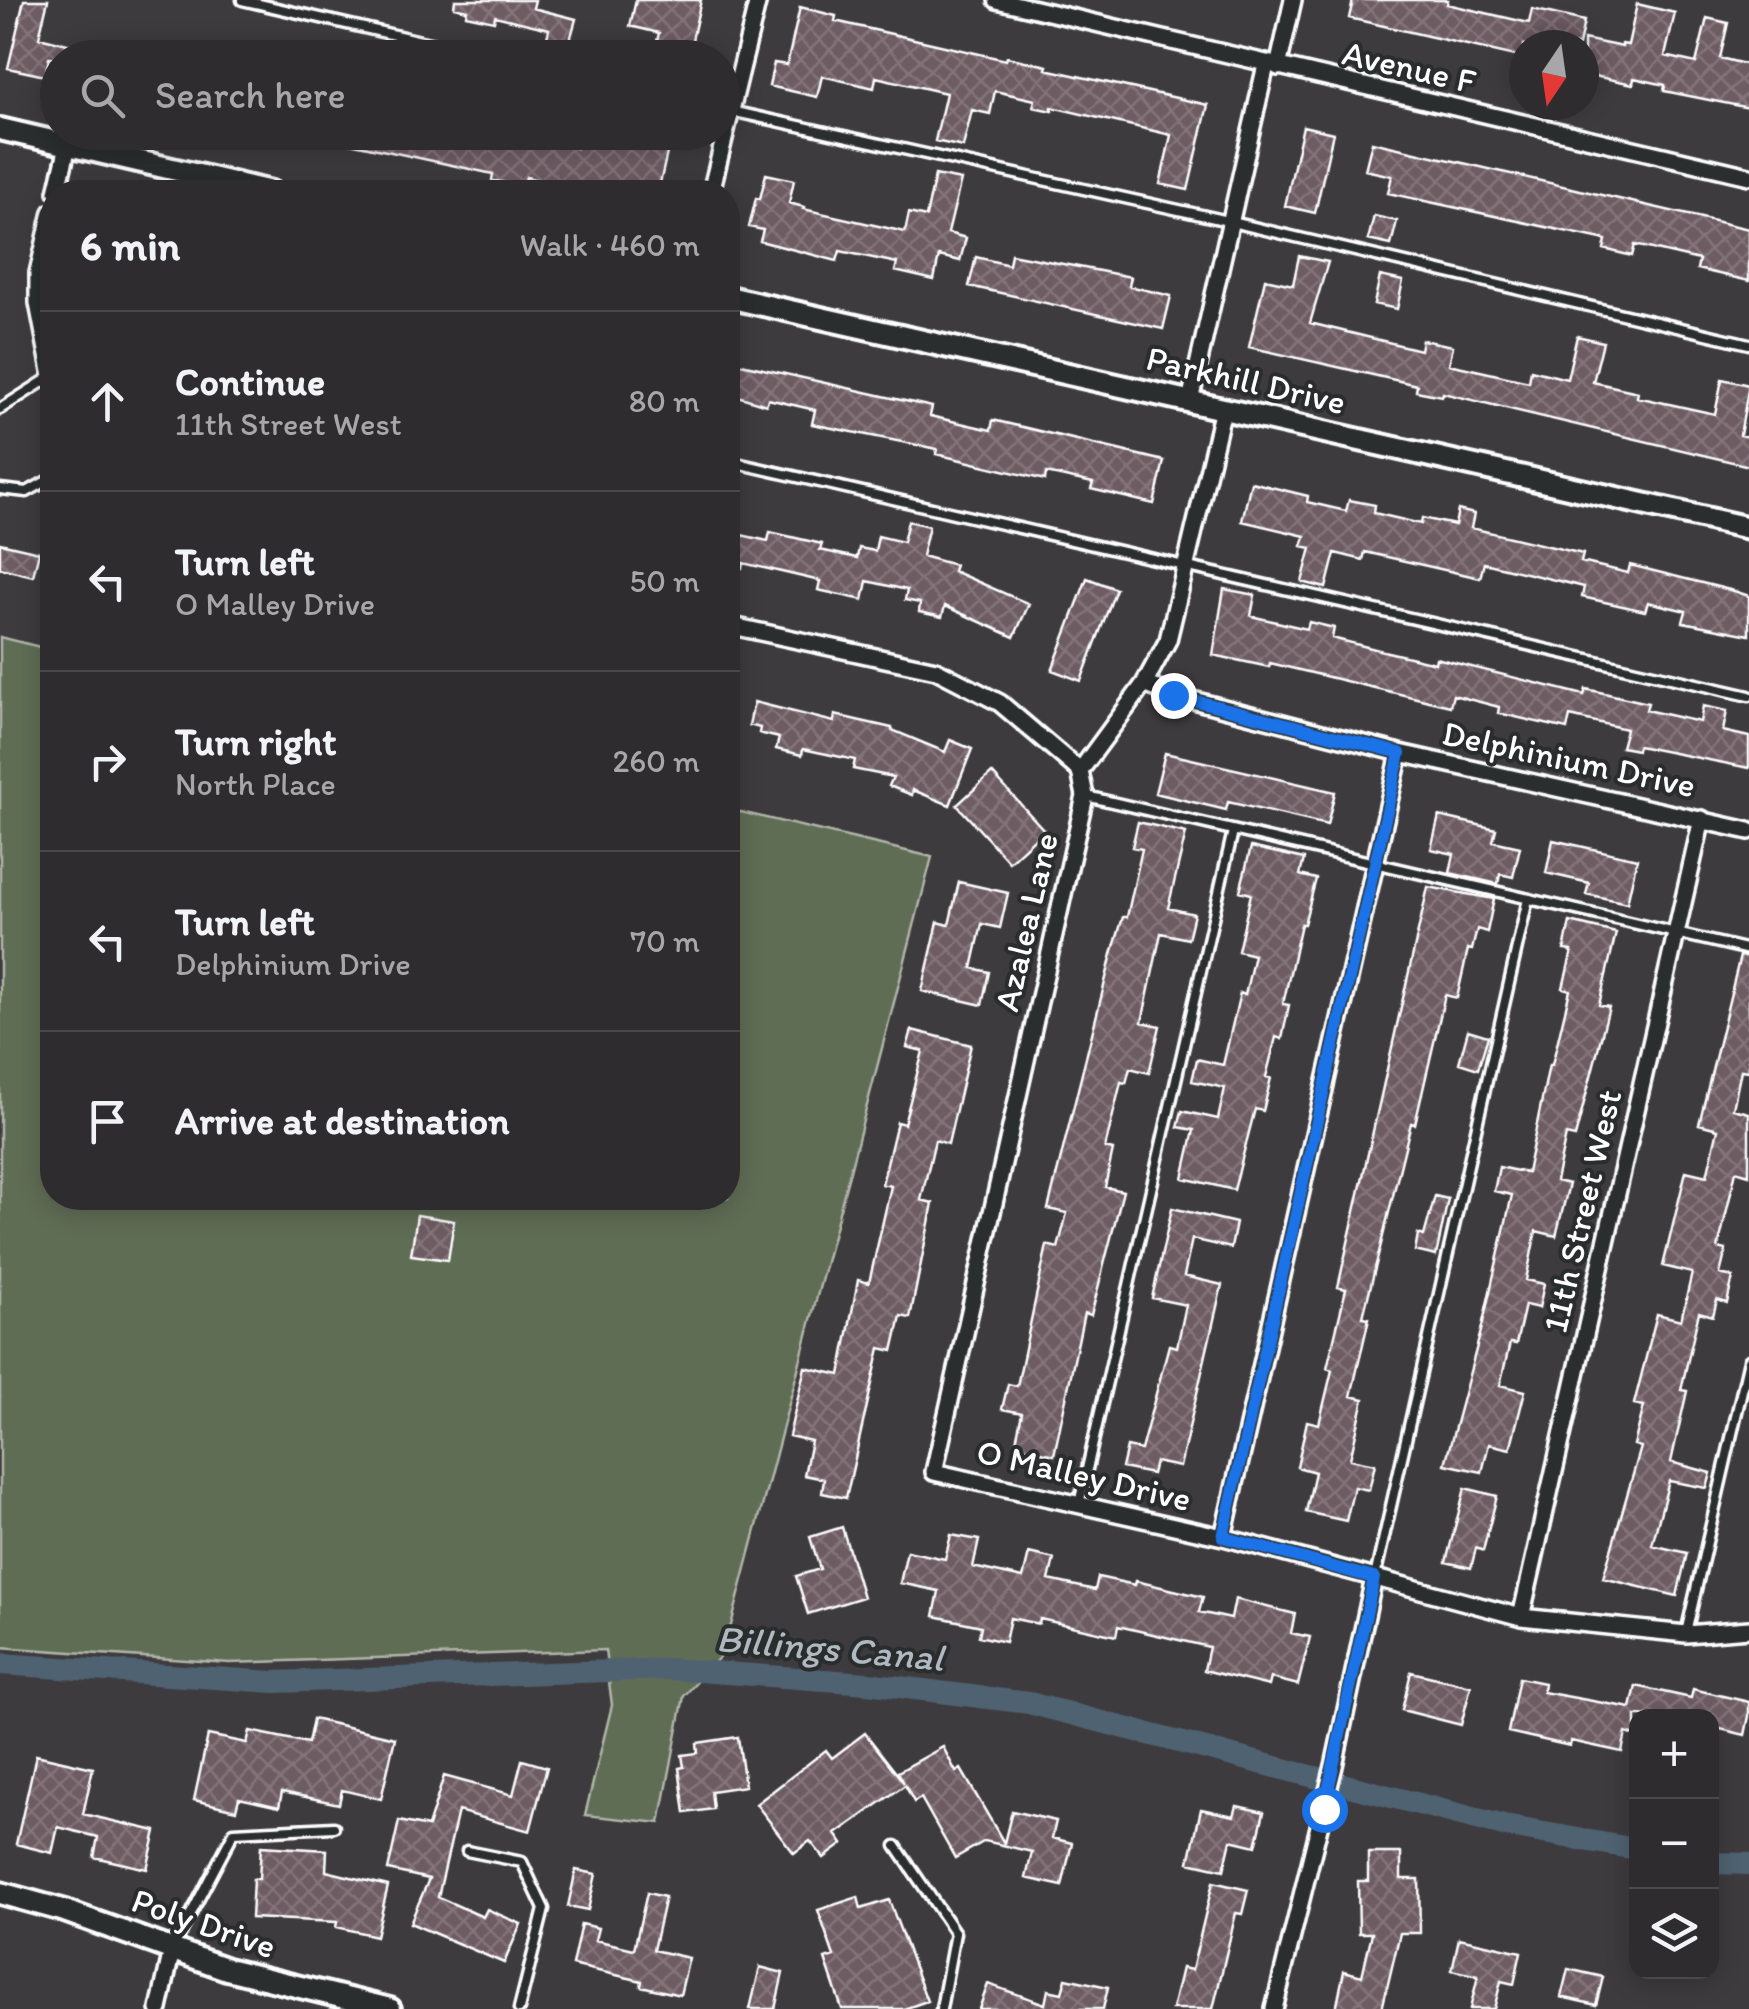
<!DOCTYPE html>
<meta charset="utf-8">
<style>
:root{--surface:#2e2c2e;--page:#3a383a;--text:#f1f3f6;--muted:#a7a7aa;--line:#49484a}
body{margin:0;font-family:Itim,sans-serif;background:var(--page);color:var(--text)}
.controls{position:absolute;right:30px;bottom:30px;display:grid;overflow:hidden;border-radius:20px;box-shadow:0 5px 25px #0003}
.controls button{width:90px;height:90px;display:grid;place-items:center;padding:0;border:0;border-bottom:2px solid var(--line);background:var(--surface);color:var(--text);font:50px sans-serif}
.compass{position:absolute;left:1509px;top:30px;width:90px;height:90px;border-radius:50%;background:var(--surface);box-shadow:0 5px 25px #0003;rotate:193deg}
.stop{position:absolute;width:30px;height:30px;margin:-22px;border:8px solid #1a73e8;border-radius:50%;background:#fff}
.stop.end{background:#1a73e8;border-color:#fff;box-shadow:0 2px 10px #0008}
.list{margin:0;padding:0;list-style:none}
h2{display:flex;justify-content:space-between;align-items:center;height:130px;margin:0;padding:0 40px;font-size:42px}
h2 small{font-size:32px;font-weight:400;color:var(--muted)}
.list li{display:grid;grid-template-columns:65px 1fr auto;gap:30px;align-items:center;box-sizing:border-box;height:180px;padding:0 40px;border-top:2px solid var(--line)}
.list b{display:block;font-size:38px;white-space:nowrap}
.list p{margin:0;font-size:32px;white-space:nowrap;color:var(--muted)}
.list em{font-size:32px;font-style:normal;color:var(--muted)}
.icon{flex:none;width:55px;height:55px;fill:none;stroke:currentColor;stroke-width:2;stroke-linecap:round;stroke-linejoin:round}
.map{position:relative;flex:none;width:1749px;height:2009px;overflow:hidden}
.search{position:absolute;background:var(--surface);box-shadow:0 5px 25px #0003;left:40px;top:40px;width:700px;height:110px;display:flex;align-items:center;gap:25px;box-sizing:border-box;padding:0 35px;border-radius:55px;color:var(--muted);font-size:38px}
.panel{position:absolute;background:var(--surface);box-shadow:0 5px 25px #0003;left:40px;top:180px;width:700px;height:1030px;border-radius:40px}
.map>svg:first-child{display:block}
.green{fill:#606d54;stroke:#b0b6aa;stroke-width:2.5}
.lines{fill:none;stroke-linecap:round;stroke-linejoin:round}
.canal{stroke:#506272;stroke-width:22}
.building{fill:url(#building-cross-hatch);stroke:#fff;stroke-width:2.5}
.service-casing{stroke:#fff;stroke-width:15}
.minor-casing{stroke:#fff;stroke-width:22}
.tertiary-casing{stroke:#fff;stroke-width:28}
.service{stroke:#2a2d2e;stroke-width:8}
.minor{stroke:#2a2d2e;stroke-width:15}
.tertiary{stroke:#2a2d2e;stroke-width:20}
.route{stroke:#1a73e8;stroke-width:12}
.labels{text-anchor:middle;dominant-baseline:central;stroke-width:8;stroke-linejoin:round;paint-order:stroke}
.street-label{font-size:35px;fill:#fff;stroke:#2a2d2e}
.water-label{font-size:38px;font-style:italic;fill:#b0b8c0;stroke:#2a2d2e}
</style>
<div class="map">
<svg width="1749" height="2009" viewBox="0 0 1749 2009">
<defs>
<pattern id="building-cross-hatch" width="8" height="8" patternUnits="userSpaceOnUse" patternTransform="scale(2.5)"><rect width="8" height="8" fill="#6e5c63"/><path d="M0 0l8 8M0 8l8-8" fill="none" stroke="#84747a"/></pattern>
</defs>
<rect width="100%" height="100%" fill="#3e3b3e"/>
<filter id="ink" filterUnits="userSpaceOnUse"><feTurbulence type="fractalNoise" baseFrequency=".01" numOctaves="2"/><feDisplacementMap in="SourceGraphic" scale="20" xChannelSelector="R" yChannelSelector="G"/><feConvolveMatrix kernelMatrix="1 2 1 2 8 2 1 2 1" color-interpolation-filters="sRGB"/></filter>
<g filter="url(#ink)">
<path class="green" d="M0 637 52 650V1198H728V809L932 857 724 1652 684 1696 660 1823 585 1815 612 1705 605 1650 229 1663 0 1647Z"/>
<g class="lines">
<path class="canal" d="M0 1664 274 1682 670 1669 867 1683 1029 1703 1504 1826 1636 1849
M1712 1863 1749 1864"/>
</g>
<path class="building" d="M24 0H48L39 37 96 51 95 58H49L45 76 8 68Z
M455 0H535L533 8 576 19 569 44 547 38 549 29 495 16 494 21 466 15 467 10 454 7Z
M636 0H701L688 58 654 53 659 33 630 26Z
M1353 0H1448L1447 4 1529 23 1532 9 1584 21 1579 45H1524V58L1349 18Z
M1637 4 1675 13 1665 56 1696 63 1707 18 1728 23 1720 58 1749 65V108L1664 91 1665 85 1634 78 1633 84 1584 74V39L1622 47V44L1628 45Z
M800 7 836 16 835 21 1006 60 1007 57 1047 66 1046 69 1208 105 1188 190 1160 184 1171 135 1052 107V111L1033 107 1035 100 995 91 990 114 972 110 963 147 935 141 946 93 876 77 874 88 822 76 817 97 769 86 774 63 787 65Z
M1303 126 1333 133 1315 213 1285 206Z
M332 132H449L500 144 503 132H509L576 148 579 132H596L633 141 635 132H638L670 140 658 192H579L580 190 526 177 523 187 492 180 493 174 331 139Z
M1372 142 1749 229V281L1697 269 1699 260 1635 245 1632 256 1604 249 1606 240 1388 193 1392 176 1365 170Z
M766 174 794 180 789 203 804 207 803 209 905 232 909 213 926 217 935 175 961 180 948 233 966 238 960 261 939 256 934 280 895 271 897 263 840 251 837 261 760 241 763 230 749 227 756 198 760 199Z
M1374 216 1397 221 1391 245 1368 240Z
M1011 254 1131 277 1129 286 1171 296 1163 329 969 286 976 257 1009 265Z
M1299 256 1328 262 1310 323 1420 350 1422 340 1453 346 1449 364 1529 382 1531 370 1567 379 1577 336 1603 342 1593 382 1638 392 1637 397 1715 414 1722 379 1749 385 1740 435 1749 437V466L1443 393 1442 396 1416 391 1417 385 1249 347 1265 279 1293 285Z
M1380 276 1403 281 1397 309 1374 304Z
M728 361 932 407 930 416 991 430 993 420 1164 461 1154 504 1091 489 1093 483 1046 473 1045 480 936 454 937 449 812 424 815 410 768 399 766 405 728 393Z
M1251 482 1308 496 1307 502 1346 511 1349 500 1375 505 1374 513 1421 524 1422 518 1455 525 1458 510 1474 514 1471 528 1583 554 1581 562 1628 573 1630 565 1734 591 1749 596V635L1683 622 1686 611 1648 602 1645 611 1582 597 1584 587 1484 563 1480 578 1365 552 1363 560 1335 553 1326 588 1302 582 1311 548 1302 546 1305 536 1242 521Z
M908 521 929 526 922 556 955 565 953 571 1029 604 1014 637 945 606 942 617 919 612 920 603 905 600 907 590 867 581 863 600 818 590 820 581 743 563 742 568 728 564V532L768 541 770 532 822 544 820 550 857 558 859 548 875 551 878 536 903 542Z
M0 543 39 552 33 576 0 568Z
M1087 578 1116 589 1081 681 1052 670Z
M1224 589 1255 595 1251 616 1307 629 1309 622 1334 628 1332 638 1379 650 1435 663 1436 658 1584 695 1586 689 1648 703 1646 710 1700 722 1703 706 1727 711 1723 731 1749 737V768L1638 746 1637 750 1621 747 1626 729 1570 716 1567 729 1498 713 1499 707 1453 695 1450 706 1270 663 1269 667 1213 655Z
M754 702 834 722 835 715 892 728V730L945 752 950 740 972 749 950 805 913 790 912 795 889 786 893 777 853 769 855 760 803 749 802 755 776 749 779 738 759 733 760 728 749 725Z
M1165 753 1335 792 1327 825 1228 802 1226 810 1155 793Z
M992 773 1044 830 1009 862 957 805Z
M1439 816 1496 829 1493 841 1520 847 1513 877 1500 874 1498 884 1450 873 1454 854 1431 849Z
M1138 822 1186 833 1168 908 1194 914 1188 939 1161 933 1142 1022 1160 1026 1149 1073 1130 1068 1126 1083 1121 1082 1105 1148 1113 1150 1105 1187 1123 1191 1091 1315 1084 1313 1054 1455 1015 1446 1022 1413 1002 1409 1008 1384 1017 1386 1047 1245 1058 1248 1067 1213 1048 1209 1112 954 1123 917H1127L1142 849 1132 847Z
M1553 840 1637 859 1627 903 1586 894 1589 883 1546 873Z
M1251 847 1304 859 1300 875 1316 879 1304 924H1301L1283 1004 1289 1005 1282 1039 1276 1037 1266 1077 1271 1078 1263 1111 1255 1109 1234 1190 1183 1178 1194 1130 1178 1127 1182 1111 1218 1119 1225 1088 1192 1081 1197 1059 1223 1065 1240 993 1245 995 1254 955 1238 951 1251 894 1240 891Z
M959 882 1008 893 1000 928 982 924 972 968 989 972 982 1005 922 991 938 922 949 925Z
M1428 887 1494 899 1487 932 1477 929 1472 950 1468 949 1457 998 1445 995 1415 1124 1411 1123 1363 1317 1369 1318 1351 1396 1364 1399 1350 1459 1375 1464 1369 1490 1354 1487 1346 1521 1306 1512 1315 1472 1297 1467 1307 1421 1319 1424 1332 1370 1327 1368 1346 1289 1338 1287Z
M1570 922 1616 933 1599 1005 1609 1007 1575 1137 1566 1135 1556 1181 1569 1184 1556 1236 1536 1231 1526 1280 1544 1284 1539 1308 1525 1305 1516 1344 1510 1343 1500 1385 1525 1391 1510 1449 1489 1444 1482 1472 1445 1464 1481 1331 1512 1195 1494 1191 1499 1167 1527 1173 1549 1065H1552L1570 990 1563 988 1572 951 1564 950Z
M1740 956 1749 957V1071L1741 1070 1733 1109 1749 1113V1175L1736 1171 1718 1248 1726 1250 1720 1274 1733 1277 1727 1303 1717 1300 1713 1316 1699 1312 1681 1390 1687 1391 1671 1462 1711 1473 1707 1488 1669 1481 1652 1545 1687 1553 1677 1596 1603 1578 1641 1447 1634 1445 1644 1406 1634 1404 1657 1314 1681 1320 1692 1273 1663 1266 1686 1171 1707 1176 1718 1129 1699 1124Z
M912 1030 971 1045 948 1144 935 1140 921 1200 933 1203 910 1318 901 1316 893 1351 880 1348 846 1498 822 1493 824 1479 804 1475 811 1441 789 1436 805 1367 840 1375 858 1280 869 1283 891 1186 882 1184 897 1122 904 1124 923 1051 907 1047Z
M1468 1030 1488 1036 1478 1069 1459 1063Z
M1435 1196 1448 1199 1436 1256 1415 1251 1418 1234 1424 1236Z
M1172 1208 1236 1223 1231 1248 1192 1239 1184 1276 1222 1285 1180 1467 1155 1462 1152 1474 1122 1468 1127 1447 1141 1450 1169 1345 1177 1347 1186 1305 1152 1298Z
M417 1215 454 1221 448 1260 411 1255Z
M1465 1488 1497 1496 1483 1551 1476 1548 1471 1568 1446 1562Z
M842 1527 863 1597 808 1614 796 1576 820 1569 810 1537Z
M951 1535 979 1540 973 1567 1023 1578 1029 1553 1054 1559 1049 1580 1095 1590 1098 1577 1135 1585 1136 1581 1203 1597 1199 1612 1231 1619 1235 1599 1295 1614 1291 1633 1310 1637 1298 1685 1271 1678 1269 1686 1204 1670 1209 1647 1118 1626 1116 1636 1040 1619 1039 1624 1010 1618 1005 1642 979 1636 981 1626 934 1616 939 1591 900 1583 907 1551 945 1559Z
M1411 1672 1471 1686 1461 1725 1402 1710Z
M1519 1678 1544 1683 1543 1692 1631 1708 1636 1686 1691 1698 1693 1689 1749 1702V1716L1745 1735 1712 1727V1716H1636V1736L1626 1733 1622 1752 1571 1741 1570 1746 1508 1732Z
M313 1719 395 1738 381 1799 342 1790 339 1804 282 1792 279 1807 239 1798 236 1810 194 1800 208 1735 247 1743 250 1731 308 1743Z
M865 1733 904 1783 898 1772 943 1747 956 1772 961 1769 1004 1843 1012 1811 1056 1821 1052 1838 1072 1843 1062 1886 1026 1878 1032 1852 985 1841 955 1858 921 1798 914 1802 905 1785 836 1834 843 1844 824 1858 810 1841 794 1853 756 1804 826 1750 832 1758Z
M738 1737 745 1786 711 1791 713 1809 685 1813 679 1768 684 1767 682 1755 698 1753 697 1743Z
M36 1755 93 1768 83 1814 156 1831 147 1869 94 1857 98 1837 58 1827 52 1853 16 1844Z
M522 1760 547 1767 530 1831 458 1811 438 1897 483 1917 487 1909 521 1924 504 1963 410 1923 429 1879 388 1870 399 1821 428 1827 444 1776 513 1795Z
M1237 1806 1264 1812 1256 1846 1231 1840 1224 1870 1189 1862 1201 1809 1234 1816Z
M261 1846 327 1850 326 1871 388 1886 376 1936 336 1927 337 1922 251 1918 253 1879H259Z
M1368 1853H1401V1879H1419L1420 1933H1400L1382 2009H1336L1344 1971 1362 1976 1372 1933H1359L1358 1881H1368Z
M576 1870 596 1874 588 1910 568 1906Z
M1213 1882 1248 1890 1242 1914 1236 1913 1213 2009H1172L1182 1968 1192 1970Z
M647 1893 665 1897 653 1950 689 1958 680 1995 641 1986 642 1981 572 1965 581 1924 598 1928 595 1940 634 1949Z
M858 1897 861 1909 889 1900 927 2001 904 2009H842L825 1959 834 1956 818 1910Z
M1459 1938 1521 1952 1514 1984 1501 1981 1494 2009H1470L1478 1976 1452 1970Z
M760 1967 783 1973 775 2009H750Z
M1568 1969 1603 1977 1596 2005 1561 1997Z
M1066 1978 1108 1987 1103 2009H979L988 1984 1045 2004 1048 1990 1062 1993Z"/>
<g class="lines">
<g class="service-casing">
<path id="service" d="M242 0 495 58
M722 109 1215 218 1749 344
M0 409 52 376
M728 461 1749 696
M0 489 27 492 52 478
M1086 796 1749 950
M1079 1504 1233 831
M1375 1577 1528 899
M1686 1633 1749 1360
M896 1846 955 1933 941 2009
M467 1851 522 1862 544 1909 519 2009
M174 1946 234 1832 334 1827"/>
</g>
<g class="minor-casing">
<path id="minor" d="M997 0 1749 176
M1278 67 1293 0
M57 192 68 146
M711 192 758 0
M52 212 38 273V303L52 376
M1190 401 1266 65
M1223 409 1168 640 1144 684 1080 771 1085 796 934 1472 1223 1537 1521 1617 1686 1634 1749 1629
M728 625 936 670 1000 703 1080 771
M1144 684 1173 695 1400 753 1749 831
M1223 1537 1400 753
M1521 1617 1702 819
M159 2009 172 1950
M1274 2009 1334 1766 1374 1578"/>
</g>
<g class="tertiary-casing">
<path id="tertiary" d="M0 129 271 192
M728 297 1749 528
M0 1893 62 1910 227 1969 390 2009"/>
</g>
<use href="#service" class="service"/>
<use href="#minor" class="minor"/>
<use href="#tertiary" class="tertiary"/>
</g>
</g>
<g class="lines" filter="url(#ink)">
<path class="route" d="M1173 695 1400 753 1223 1537 1374 1578 1324 1809"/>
</g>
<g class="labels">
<g class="street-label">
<text transform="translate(1409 67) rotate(13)">Avenue F</text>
<text transform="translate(1246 380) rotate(13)">Parkhill Drive</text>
<text transform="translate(1569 759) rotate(12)">Delphinium Drive</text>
<text transform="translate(1026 922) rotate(-77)">Azalea Lane</text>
<text transform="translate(1582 1211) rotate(-77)">11th Street West</text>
<text transform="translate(1084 1475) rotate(13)">O Malley Drive</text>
<text transform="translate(204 1923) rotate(19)">Poly Drive</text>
</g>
<g class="water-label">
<text transform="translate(830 1648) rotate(5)">Billings Canal</text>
</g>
</g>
</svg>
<div class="controls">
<button>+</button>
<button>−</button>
<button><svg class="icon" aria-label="layers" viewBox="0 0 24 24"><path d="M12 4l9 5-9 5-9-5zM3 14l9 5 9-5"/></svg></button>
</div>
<svg class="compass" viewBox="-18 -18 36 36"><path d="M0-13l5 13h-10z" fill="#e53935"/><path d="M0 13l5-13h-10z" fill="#a7a7aa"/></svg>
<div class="stop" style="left:1324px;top:1809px"></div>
<div class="stop end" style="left:1173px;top:695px"></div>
<div class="search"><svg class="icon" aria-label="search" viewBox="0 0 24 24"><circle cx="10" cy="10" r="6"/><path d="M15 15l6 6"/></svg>Search here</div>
<section class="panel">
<h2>6 min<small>Walk · 460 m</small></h2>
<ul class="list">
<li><svg class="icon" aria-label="ahead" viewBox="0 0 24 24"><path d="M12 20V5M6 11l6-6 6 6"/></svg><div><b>Continue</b><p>11th Street West</p></div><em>80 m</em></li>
<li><svg class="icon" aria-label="left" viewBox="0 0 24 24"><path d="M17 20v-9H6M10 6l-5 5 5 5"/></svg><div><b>Turn left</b><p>O Malley Drive</p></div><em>50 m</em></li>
<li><svg class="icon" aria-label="right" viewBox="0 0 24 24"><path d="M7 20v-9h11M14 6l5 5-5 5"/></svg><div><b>Turn right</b><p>North Place</p></div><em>260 m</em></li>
<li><svg class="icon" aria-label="left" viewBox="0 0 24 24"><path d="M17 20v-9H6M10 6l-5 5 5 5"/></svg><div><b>Turn left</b><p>Delphinium Drive</p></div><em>70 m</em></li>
<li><svg class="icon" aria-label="arrive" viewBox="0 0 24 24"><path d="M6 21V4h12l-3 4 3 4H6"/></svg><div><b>Arrive at destination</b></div></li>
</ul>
</section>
</div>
